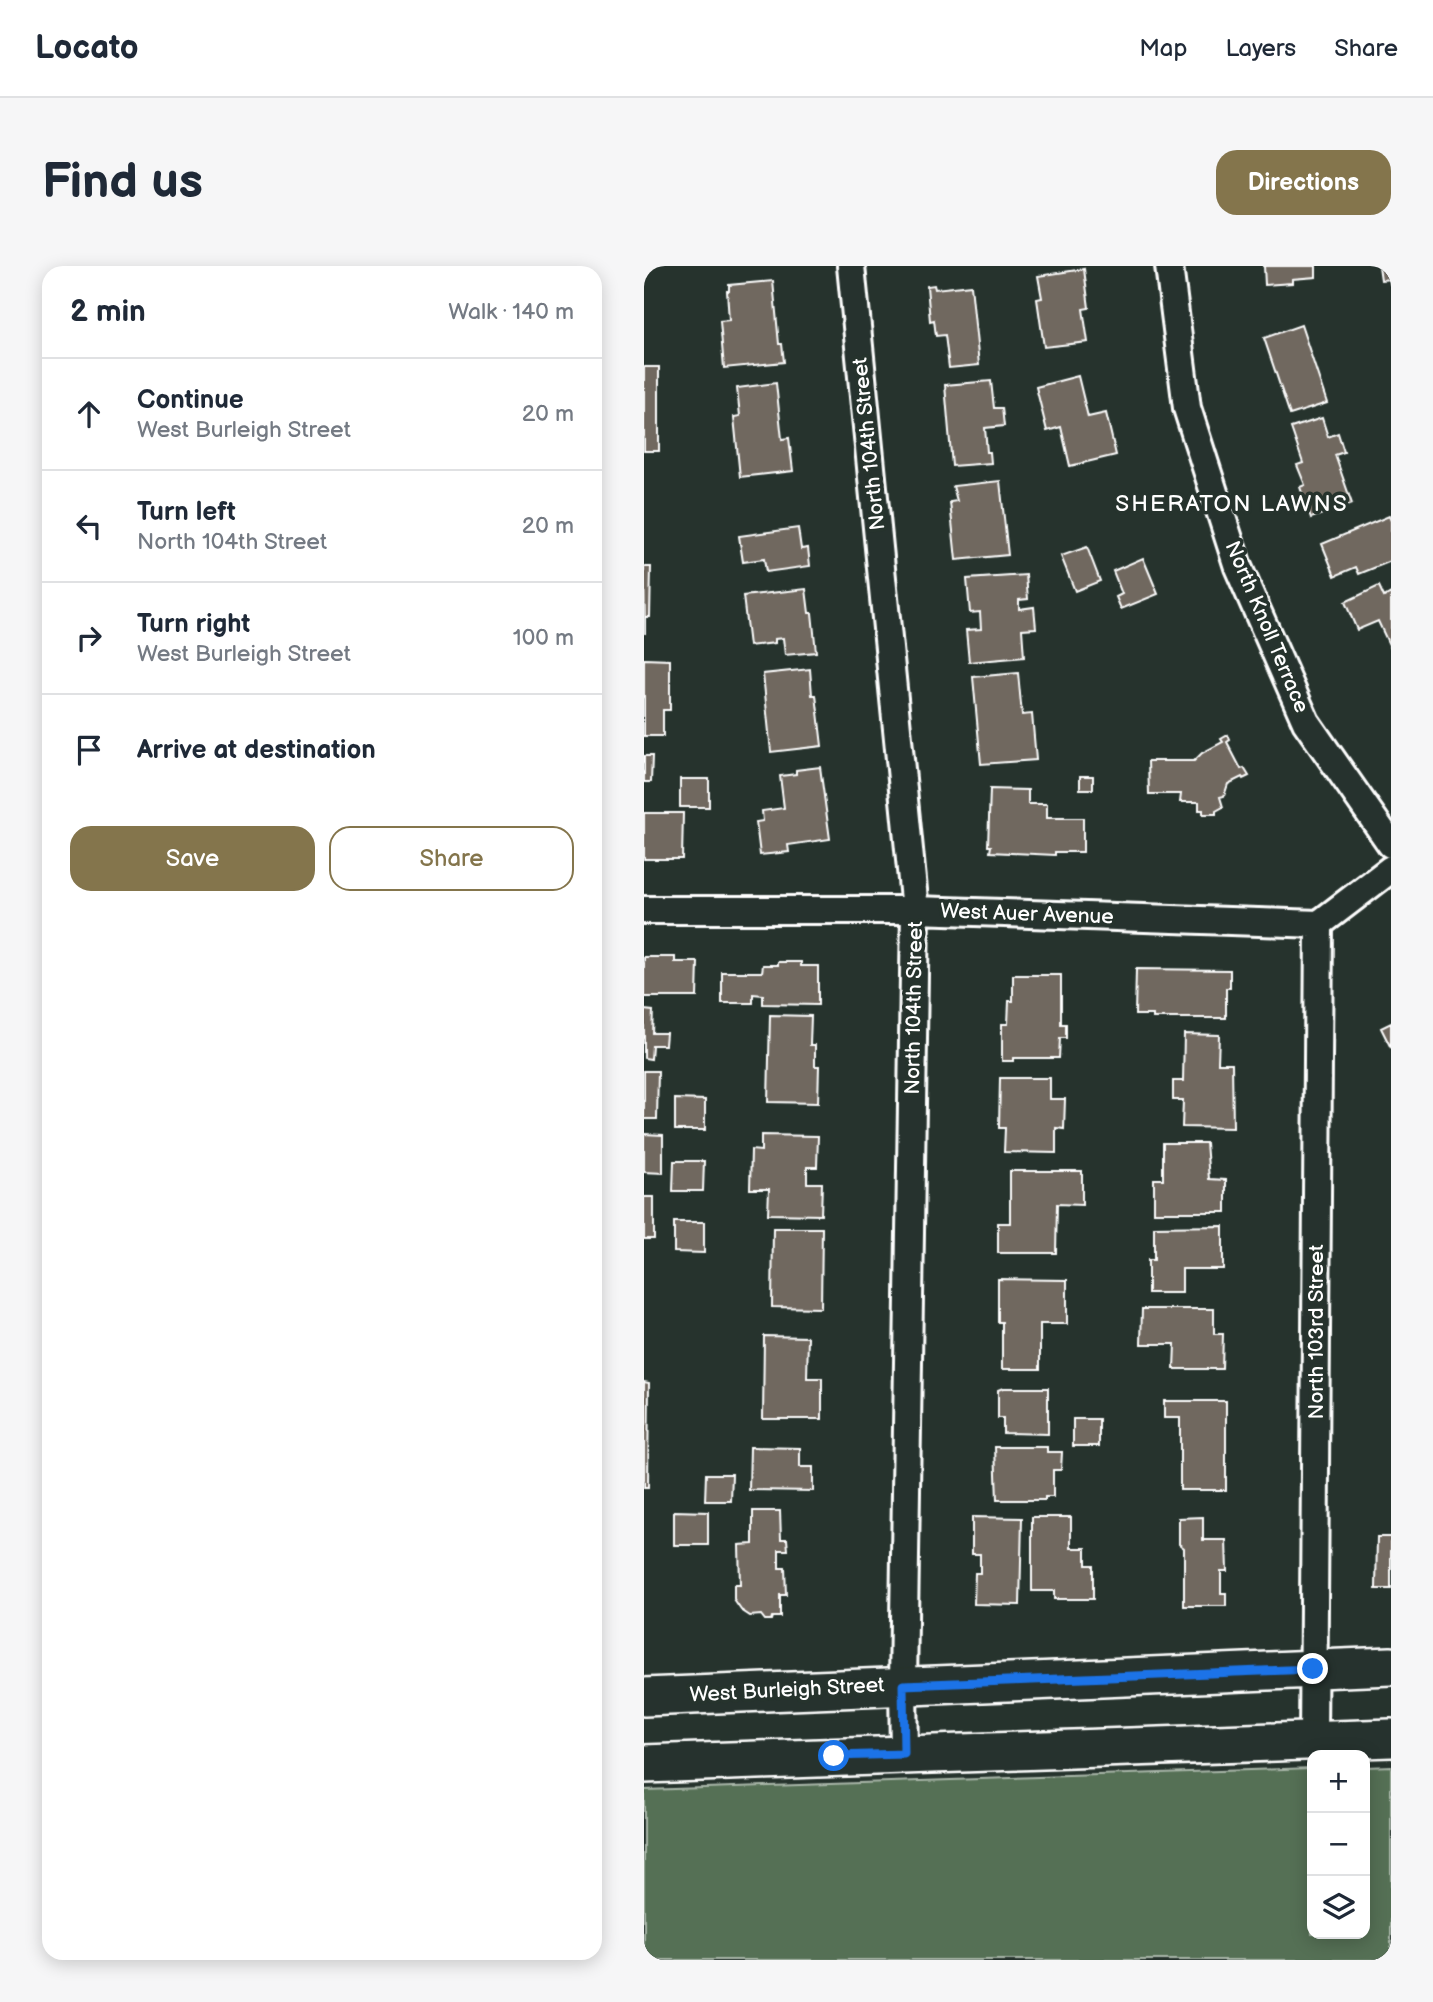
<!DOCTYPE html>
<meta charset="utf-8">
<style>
:root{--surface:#fff;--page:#f6f6f7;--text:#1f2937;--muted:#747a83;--line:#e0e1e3;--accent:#84754c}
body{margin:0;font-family:"Balsamiq Sans",sans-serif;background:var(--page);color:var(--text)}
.controls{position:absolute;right:21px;bottom:21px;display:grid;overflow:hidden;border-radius:14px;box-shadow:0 4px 18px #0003}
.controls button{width:63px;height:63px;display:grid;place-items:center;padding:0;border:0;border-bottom:2px solid var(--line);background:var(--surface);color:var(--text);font:35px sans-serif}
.stop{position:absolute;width:21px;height:21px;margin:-16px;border:5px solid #1a73e8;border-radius:50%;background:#fff}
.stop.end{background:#1a73e8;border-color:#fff;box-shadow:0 2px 7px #0008}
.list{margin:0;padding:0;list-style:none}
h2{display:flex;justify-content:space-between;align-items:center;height:91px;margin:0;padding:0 28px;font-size:30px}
h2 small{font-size:23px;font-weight:400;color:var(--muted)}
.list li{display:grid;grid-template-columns:46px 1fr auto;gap:21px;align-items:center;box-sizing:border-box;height:112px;padding:0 28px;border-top:2px solid var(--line)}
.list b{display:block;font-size:26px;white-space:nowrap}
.list p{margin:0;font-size:23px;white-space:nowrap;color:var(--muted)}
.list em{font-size:23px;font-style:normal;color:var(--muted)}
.actions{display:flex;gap:14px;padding:21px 28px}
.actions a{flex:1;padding:16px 0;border:2px solid var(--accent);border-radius:21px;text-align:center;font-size:24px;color:var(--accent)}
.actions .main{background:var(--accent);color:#fff}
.icon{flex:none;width:38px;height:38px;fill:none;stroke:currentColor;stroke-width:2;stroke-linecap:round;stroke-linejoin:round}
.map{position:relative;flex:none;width:747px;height:1694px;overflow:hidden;border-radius:21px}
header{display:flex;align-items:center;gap:42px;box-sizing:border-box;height:98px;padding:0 35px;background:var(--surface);border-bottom:2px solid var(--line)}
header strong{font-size:33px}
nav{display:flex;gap:38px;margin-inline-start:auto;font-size:24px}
.intro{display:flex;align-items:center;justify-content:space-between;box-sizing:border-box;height:168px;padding:0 42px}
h1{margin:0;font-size:49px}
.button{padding:18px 32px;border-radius:21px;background:var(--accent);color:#fff;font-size:24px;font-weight:700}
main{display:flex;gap:42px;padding:0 42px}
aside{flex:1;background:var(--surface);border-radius:21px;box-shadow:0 4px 18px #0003}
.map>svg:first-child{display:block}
.green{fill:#556f55;stroke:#aab7aa;stroke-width:2}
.building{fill:#70685f;stroke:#fff;stroke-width:2}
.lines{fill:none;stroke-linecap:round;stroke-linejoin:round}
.minor-casing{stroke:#fff;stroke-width:32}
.secondary-casing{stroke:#fff;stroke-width:42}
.minor{stroke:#26332d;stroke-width:26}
.secondary{stroke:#26332d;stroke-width:37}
.route{stroke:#1a73e8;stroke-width:9}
.labels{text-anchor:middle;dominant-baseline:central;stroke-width:7;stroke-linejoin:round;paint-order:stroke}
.street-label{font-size:21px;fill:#fff;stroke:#26332d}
.neighbourhood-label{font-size:23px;letter-spacing:2px;fill:#fff;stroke:#26332d}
</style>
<header>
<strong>Locato</strong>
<nav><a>Map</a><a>Layers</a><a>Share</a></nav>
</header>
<div class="intro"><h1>Find us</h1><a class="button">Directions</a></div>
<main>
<aside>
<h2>2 min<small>Walk · 140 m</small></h2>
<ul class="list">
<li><svg class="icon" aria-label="ahead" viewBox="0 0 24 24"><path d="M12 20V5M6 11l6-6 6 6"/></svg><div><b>Continue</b><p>West Burleigh Street</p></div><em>20 m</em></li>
<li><svg class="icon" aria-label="left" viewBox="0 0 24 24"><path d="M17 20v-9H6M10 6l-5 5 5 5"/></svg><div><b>Turn left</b><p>North 104th Street</p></div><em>20 m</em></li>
<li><svg class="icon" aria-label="right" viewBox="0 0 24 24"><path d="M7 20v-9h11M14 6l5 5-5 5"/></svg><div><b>Turn right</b><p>West Burleigh Street</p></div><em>100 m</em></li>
<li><svg class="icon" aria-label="arrive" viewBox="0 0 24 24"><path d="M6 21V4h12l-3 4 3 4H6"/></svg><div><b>Arrive at destination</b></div></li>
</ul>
<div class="actions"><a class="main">Save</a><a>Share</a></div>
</aside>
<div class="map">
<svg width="747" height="1694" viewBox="0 0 747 1694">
<rect width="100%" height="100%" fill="#26332d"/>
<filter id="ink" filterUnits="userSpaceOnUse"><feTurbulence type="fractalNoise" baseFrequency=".0143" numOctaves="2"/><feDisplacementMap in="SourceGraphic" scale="14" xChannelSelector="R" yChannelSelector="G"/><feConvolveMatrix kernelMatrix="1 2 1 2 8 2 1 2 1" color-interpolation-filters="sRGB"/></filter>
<g filter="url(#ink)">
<path class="green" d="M747 1500V1694H0V1524L668 1502V1668H721V1501Z"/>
<path class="building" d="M620 0H672V11L648 13V17L621 19Z
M735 0H747V13L737 14Z
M440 3 445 42 439 43 444 76 400 81 393 33 398 32 394 10Z
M129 15 135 78H138L140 96 80 102 76 55 85 54 83 25H85V19Z
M290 19 291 23 327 19 335 99 305 102 301 69 292 70 290 54 286 55 283 20Z
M657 59 683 137 646 149 620 72Z
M0 101H15V185H0Z
M434 110 444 151 462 147 472 189 426 200 417 161 403 165 392 121Z
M347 115 350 142H358L360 160 341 162 343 186H346L347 197 308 200 301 119Z
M132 117 138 173 145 172 149 205 96 211 90 151 96 150 93 122Z
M678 152 684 171 694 167 700 186 691 189 708 238 667 252 656 221 661 219 653 199 659 197 647 162Z
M356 215 364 289 312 294 306 236 313 235 309 220Z
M745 250 747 255V295L715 308 712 301 691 310 678 278Z
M154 262 157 283 164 282 166 300 122 306 120 293 99 296 95 270Z
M443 281 456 315 431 325 417 290Z
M499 292 514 328 477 343 472 331 478 328 469 305Z
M0 301H7L6 351H1V368Z
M382 309 384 333 375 334V343L390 341 392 362 378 363 380 391 325 396 322 364 337 363 336 346 326 347 323 313Z
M735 320 740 331 747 327V383L734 355 713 364 701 336Z
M162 323 165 347H168L172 386 141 389 139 372 131 373V377L105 380 99 330Z
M0 393 26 394V444H19V470H0Z
M166 403 168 429H172L178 480 127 486 119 408Z
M374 407 378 449 388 448 392 494 337 498 329 411Z
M584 469 586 474 583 476 597 503 600 502 605 510 599 513 598 511 584 518 580 530 576 531 579 541 572 545V548H559V544H555V536H536L537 528H505L504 495H550L558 487 579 476 577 473Z
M0 490H8L7 516H0Z
M176 501 186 573 144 579 145 586 116 589 112 556 119 555 118 545 140 542 136 510 152 508V504Z
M436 510H449V523H436Z
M36 513H65V541H36Z
M346 523 384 524V538H403V552H439V586H411V589L346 586 347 580H344Z
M0 547H39L38 593H0Z
M0 691H31V696H54L53 731H0Z
M134 696H157V700H174V739L119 738V729L109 728V737H78V706H118L119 699H134Z
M492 703 586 704V722H582V752H509V749H491Z
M369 709H417V758H422V772H416L415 792H369V795H358V758H364L365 735H369Z
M0 744 9 745 8 767H22L21 779H8L7 793 0 792Z
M126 749 167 750 166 779H171V800H175L174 837 124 836Z
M747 757V782L737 762Z
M540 768 575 769 574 797H588L589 862 538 861 539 834H529V815H539Z
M0 805H14L13 853H0Z
M356 812H406V833H421L420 863 412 862V887L360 886 361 862H355Z
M31 833 61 834V864H31Z
M0 868 19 869V907L0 906Z
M117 869 174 870 173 901H163V917H178L177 949 124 948 125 923H106L107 884 117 885Z
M519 877H562L565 913 582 914V946H510V913H519Z
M30 895H60L59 925H29Z
M366 905H438V939L413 938 412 987H354V957H366Z
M0 931H10V973H0Z
M30 956H60V987L30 986Z
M579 960V1003H538V1027H504V994H510V961Z
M129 962H178L177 1042 128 1041Z
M354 1013 423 1014V1058H396V1103H358V1056H354Z
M498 1043H570V1068H579L578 1103H530L531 1078H497Z
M120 1070 164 1071 163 1112H178V1153H119Z
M0 1116 5 1117 4 1222H0Z
M359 1122H404V1168L359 1167V1152H354V1124Z
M520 1135H582V1224H536V1152H520Z
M429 1153H455V1180H429Z
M106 1181 156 1182V1201H169V1225L105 1224Z
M351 1181H403V1186H418L417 1204H409V1231H401V1234H353Z
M62 1208H88L87 1235H61Z
M30 1245 64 1246V1279H30Z
M109 1245H136L137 1273H143L144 1284H135V1302H141L142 1329H136V1351H128L127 1354H121L117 1349 106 1350 97 1344 90 1334V1319H96L95 1279 109 1278Z
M328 1251 378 1252 376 1339 330 1338 331 1307H336V1288H328Z
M388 1251H427V1282H442V1299H449V1333H410V1325H388Z
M559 1251V1274H582L583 1305H577V1327H582V1340H540V1282L535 1278V1252Z
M733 1271H747V1323H732Z"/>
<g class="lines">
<g class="minor-casing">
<path id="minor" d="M207 0 271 644 259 1419 260 1488
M525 0 543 142 594 301 662 456 747 578
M0 644H271L675 658 747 603
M669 1475 675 658"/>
</g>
<g class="secondary-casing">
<path id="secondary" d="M0 1431 747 1400
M0 1498 747 1472"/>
</g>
<use href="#minor" class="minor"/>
<use href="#secondary" class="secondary"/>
</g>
</g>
<g class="lines" filter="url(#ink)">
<path class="route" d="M190 1490 260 1488 259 1419 669 1403"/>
</g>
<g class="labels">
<g class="street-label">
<text transform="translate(225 178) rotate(-96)">North 104th Street</text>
<text transform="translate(623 361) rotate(67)">North Knoll Terrace</text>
<text transform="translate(383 648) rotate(2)">West Auer Avenue</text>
<text transform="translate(270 742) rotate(-89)">North 104th Street</text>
<text transform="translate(672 1066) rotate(-90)">North 103rd Street</text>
<text transform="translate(143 1424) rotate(-3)">West Burleigh Street</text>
</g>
<g class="neighbourhood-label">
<text x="588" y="238">SHERATON LAWNS</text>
</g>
</g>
</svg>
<div class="controls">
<button>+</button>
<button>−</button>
<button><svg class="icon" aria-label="layers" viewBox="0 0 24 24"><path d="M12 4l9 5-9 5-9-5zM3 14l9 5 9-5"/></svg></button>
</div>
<div class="stop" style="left:190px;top:1490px"></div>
<div class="stop end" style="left:669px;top:1403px"></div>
</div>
</main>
